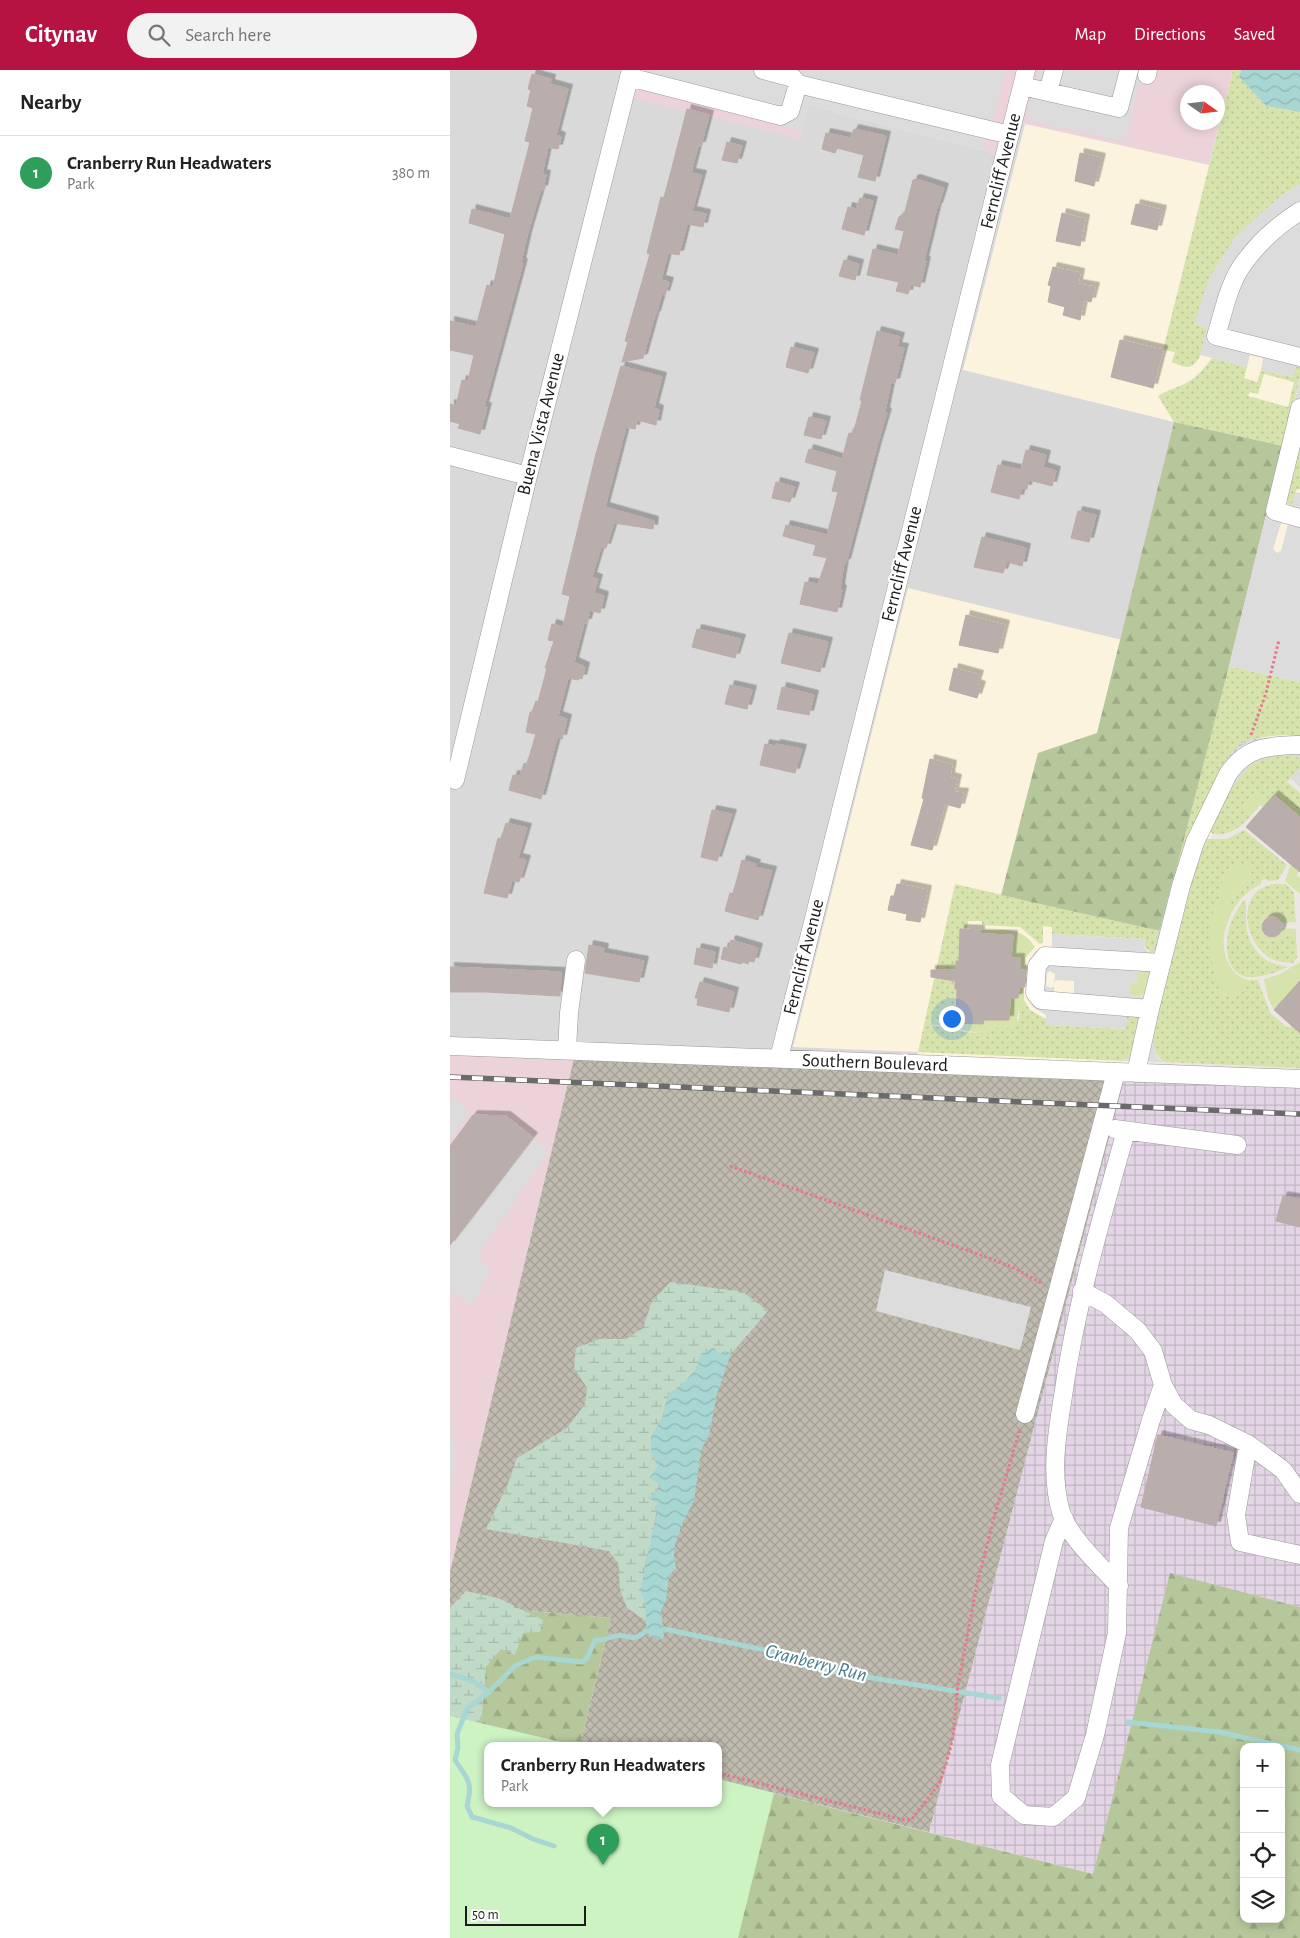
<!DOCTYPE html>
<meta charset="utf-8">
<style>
:root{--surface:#fff;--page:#f2f2f2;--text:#222;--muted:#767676;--line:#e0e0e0;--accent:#b61342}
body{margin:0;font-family:"Alegreya Sans",sans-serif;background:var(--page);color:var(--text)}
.controls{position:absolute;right:15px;bottom:15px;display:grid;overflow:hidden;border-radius:10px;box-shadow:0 2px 12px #0003}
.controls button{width:45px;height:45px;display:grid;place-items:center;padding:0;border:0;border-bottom:1px solid var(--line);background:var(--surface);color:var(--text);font:25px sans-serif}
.compass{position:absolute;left:730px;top:15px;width:45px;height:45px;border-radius:50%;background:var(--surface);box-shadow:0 2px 12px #0003;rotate:104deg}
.scale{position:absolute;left:15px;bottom:12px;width:121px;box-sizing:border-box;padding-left:5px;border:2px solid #1c1c1c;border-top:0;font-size:14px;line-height:18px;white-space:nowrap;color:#1c1c1c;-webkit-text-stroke:4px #fff;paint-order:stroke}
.you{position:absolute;left:501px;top:948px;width:18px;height:18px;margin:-12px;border:4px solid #fff;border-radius:50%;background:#1a73e8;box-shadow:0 0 0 8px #1a73e833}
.badge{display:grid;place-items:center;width:32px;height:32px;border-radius:50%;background:var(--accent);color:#fff;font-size:16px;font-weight:700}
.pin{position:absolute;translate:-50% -41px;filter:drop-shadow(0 1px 2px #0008)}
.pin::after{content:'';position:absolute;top:26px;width:18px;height:15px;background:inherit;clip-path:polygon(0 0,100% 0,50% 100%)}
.popup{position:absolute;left:34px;top:1672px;width:238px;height:65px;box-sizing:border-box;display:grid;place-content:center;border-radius:10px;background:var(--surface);filter:drop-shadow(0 1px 4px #0005);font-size:16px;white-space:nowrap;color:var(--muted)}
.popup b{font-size:19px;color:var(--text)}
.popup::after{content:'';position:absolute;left:50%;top:100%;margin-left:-10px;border:10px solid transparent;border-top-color:var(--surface)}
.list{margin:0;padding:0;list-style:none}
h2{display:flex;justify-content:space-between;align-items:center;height:65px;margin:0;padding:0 20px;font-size:21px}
h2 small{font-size:16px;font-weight:400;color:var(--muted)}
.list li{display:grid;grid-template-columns:32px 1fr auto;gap:15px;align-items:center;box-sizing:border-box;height:75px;padding:0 20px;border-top:1px solid var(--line)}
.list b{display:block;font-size:19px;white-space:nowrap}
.list p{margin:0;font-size:16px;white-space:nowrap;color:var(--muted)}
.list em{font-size:16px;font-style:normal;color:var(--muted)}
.icon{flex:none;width:28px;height:28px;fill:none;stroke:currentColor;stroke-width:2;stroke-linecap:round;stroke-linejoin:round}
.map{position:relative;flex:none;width:850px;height:1868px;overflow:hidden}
header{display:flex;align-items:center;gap:30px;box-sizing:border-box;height:70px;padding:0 25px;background:var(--accent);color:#fff}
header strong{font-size:24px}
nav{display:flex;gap:28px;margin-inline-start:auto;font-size:18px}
.search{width:350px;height:45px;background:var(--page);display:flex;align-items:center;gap:12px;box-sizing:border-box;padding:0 18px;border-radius:28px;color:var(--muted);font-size:19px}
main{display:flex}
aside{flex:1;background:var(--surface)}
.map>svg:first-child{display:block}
.residential{fill:#dad9da}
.commercial{fill:#ecd3da;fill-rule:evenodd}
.industrial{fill:url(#industrial-grid)}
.education{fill:#fbf3dd}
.construction{fill:url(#construction-cross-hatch)}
.grass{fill:url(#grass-dots);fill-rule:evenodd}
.forest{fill:url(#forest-firs);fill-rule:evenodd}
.wetland{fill:url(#wetland-marsh)}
.park{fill:#cdf3c3}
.garden{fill:#d7e3ad}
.parking{fill:#dcdcdc;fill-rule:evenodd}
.plaza{fill:url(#plaza-grid)}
.water{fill:url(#water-waves)}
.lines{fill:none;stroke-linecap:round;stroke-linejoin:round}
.stream{stroke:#a7d6d3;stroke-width:5}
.building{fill:#b9aeac;stroke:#bdaaa7;filter:url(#shadow)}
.minor-casing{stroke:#999;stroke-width:19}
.path{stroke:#ec758b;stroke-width:3;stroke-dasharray:2.5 2.5;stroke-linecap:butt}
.minor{stroke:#fff;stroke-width:18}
.rail-casing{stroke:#6a6a6a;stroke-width:5.5}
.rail{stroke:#fff;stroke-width:4;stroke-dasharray:11;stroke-linecap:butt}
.labels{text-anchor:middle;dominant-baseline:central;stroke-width:4.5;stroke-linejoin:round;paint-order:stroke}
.street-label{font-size:19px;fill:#1c1c1c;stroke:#fff}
.water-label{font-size:20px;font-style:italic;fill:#487e8c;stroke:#fff}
</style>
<header>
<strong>Citynav</strong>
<div class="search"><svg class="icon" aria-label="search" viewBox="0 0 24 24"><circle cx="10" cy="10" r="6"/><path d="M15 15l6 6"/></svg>Search here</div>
<nav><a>Map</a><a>Directions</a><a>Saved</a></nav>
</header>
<main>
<aside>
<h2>Nearby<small></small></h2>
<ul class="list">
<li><span class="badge" style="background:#2e9e5b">1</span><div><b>Cranberry Run Headwaters</b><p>Park</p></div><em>380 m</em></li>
</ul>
</aside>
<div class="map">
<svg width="850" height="1868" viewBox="0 0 850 1868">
<defs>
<pattern id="industrial-grid" width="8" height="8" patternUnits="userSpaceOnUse" patternTransform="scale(1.25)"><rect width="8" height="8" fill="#e3d5e5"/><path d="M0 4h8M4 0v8" fill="none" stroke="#c2b6c4"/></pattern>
<pattern id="construction-cross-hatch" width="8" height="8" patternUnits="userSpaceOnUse" patternTransform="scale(1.25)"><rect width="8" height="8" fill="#c0bbaf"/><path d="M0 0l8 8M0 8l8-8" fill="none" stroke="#a4a096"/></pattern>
<pattern id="grass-dots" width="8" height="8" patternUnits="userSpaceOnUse" patternTransform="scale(1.25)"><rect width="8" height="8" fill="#d7e3ad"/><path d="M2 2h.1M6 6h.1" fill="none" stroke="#b8c294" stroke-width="1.8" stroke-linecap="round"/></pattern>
<pattern id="forest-firs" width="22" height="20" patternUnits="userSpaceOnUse" patternTransform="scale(1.25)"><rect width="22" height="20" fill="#b6c89b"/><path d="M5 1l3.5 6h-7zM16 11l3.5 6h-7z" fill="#9cab85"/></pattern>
<pattern id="wetland-marsh" width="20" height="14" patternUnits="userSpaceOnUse" patternTransform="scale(1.25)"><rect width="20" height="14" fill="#c1d9c7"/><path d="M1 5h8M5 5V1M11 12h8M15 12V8" fill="none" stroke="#a5baaa"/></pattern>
<pattern id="plaza-grid" width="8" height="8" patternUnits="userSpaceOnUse" patternTransform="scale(1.25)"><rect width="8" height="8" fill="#d7dae2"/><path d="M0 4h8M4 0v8" fill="none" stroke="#b8bac1"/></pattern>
<pattern id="water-waves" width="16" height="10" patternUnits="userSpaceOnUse" patternTransform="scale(1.25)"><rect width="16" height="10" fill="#a7d6d3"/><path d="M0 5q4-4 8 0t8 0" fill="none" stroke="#8fb7b5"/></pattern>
<filter id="shadow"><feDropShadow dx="4.5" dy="-4.5" stdDeviation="0" flood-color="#0004"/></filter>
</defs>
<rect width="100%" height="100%" fill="#ede7e3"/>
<path class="residential" d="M0 0H181L350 69 358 35 554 86 563 51 759 95 703 318 724 352 647 663 465 995 0 976Z"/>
<path class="commercial" d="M181 0H783L759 95 564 51 555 86 359 35 350 69 174 26ZM738 22H768V52H738Z
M0 976 126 980 0 1502Z"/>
<path class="industrial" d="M676 1002 850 1009V1537L720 1504 644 1804 479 1762Z"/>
<path class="education" d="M783 0H850V685L778 728 746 799 706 974 697 1003 465 995 468 982 343 977 458 518 779 596 833 376 724 352 513 300 575 54 759 95Z"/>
<path class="construction" d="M126 980 676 1002 479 1762 268 1709V1676H130L161 1548 0 1534V1502Z"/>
<path class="grass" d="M783 0H791L789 7 816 36 850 42V114L827 129 744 254 757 258C755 269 752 295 738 297 733 297 727 294 722 292L725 282 713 280Z
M762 288 797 297 794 308 807 312 811 300 842 307 846 296 850 297V308L833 376 724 352 708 326C717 320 727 318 736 313 747 308 755 297 762 288ZM814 304 844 312 838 337 798 326 800 322 808 324Z
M850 372V419L846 420 843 433 840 436 836 432Z
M779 596 850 612V665C825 665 798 665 780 684L734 776 724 805Z
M830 684H842L850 688V697L837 712 850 723V747L813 731 794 738 802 745C790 757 781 766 763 764L760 761C771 738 782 708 804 693 811 688 822 687 830 684Z
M794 760 837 795 828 810 819 811 815 809 811 811V814C798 821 789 829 782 842L778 840 783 825 800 807 801 799 774 804 769 829 771 923 779 927 791 924 799 910H808L820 943 838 958 842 956 850 963V998L715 992C706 987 704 980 703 970 702 956 711 928 715 914 727 865 738 816 757 769H777Z
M505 814 710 861 704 881 701 883 694 876 695 869 602 864V857L593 856V872L590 874 570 857 532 855V851H518L517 859 510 860 509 891H506V900H504L505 919H507L506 951H482L483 956 501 957 514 962 528 963H533L542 958H562L569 949V939L577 935 580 940 596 949V955L675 959 677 946 685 942 691 948C687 962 686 986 672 991L468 982Z
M824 814H836L844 823 845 844 839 848 825 842 813 846 810 865C824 875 826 869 841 865L846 868 847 888 843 893C835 892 827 892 820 888 801 876 789 845 804 825 808 818 817 816 824 814Z
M794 830 796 832C796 853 794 867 809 884 813 888 817 891 822 893 827 895 832 895 837 897L836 898C824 903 811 908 798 907 775 904 775 875 779 858 782 848 788 838 794 830Z"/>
<path class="forest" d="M724 352 833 376 779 596 710 861 551 825 588 683 647 663Z
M720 1503 850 1537V1868H0V1534L161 1548 130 1676H38V1734H268V1709L643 1804ZM794 1677H831V1849H794Z"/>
<path class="wetland" d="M221 1212 293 1222 318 1241 281 1284 275 1281 270 1284H252L246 1299 234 1313 218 1325 212 1349 201 1367 202 1385 208 1396 203 1404C212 1417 210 1417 199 1428L208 1433 202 1468 195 1496 196 1551 177 1538 170 1520 168 1493 159 1481 36 1459 57 1416 67 1388 117 1358 135 1334 137 1318 124 1298 126 1278 149 1269H176L193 1258 202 1231Z
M16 1521 48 1528 93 1550 90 1562 73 1563 65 1585 51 1579 36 1597 32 1644 19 1678 38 1734H166L0 1868V1538Z"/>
<path class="park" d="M0 1646 128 1676H38V1734H268V1709L324 1723 288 1868H0Z"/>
<path class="garden" d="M806 724 813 731 824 725 813 737 810 735 802 745 793 737Z
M796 793 801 799 800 807 783 825 779 840 782 842C779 849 775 858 774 865 772 884 779 906 799 910L791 924 780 927 771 923C765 903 757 880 759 858 759 848 766 838 769 829 774 808 770 797 796 793Z
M841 794 849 801 847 805 850 808V824L835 811Z
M821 841 839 848 845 844 846 852 832 853 822 846 812 852 813 863 822 868 832 862V858L846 859V868L841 865C826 869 824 875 810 865L808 851Z
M530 860C552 860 572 856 585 877L575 888 577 901 570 900V888H561L562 866 530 864Z
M850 892V911L824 940 818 928 814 909 830 904Z
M690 899 698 900 701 904 696 924 686 927 679 923 680 914 687 913V901Z
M569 917H574V930L577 935 569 939 567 953 562 958H542L533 963H528L481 954 482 951 533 954 534 950H559L560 928H568Z"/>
<path class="parking" d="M204 0H556L534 80 359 35 352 61 199 20Z
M588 0H693L675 72 576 50Z
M850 114V297L846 296 842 307 811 300 813 288 800 285 797 297 750 285 757 258 744 254 760 206 786 166 827 129Z
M850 308V372L836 432 838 435H842L845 422 850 423V612L779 596ZM832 450 838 454 831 481 827 483 823 479Z
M850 667V688L842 684H830L805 692 793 703 776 727 760 761 745 799 727 863 703 968 705 982 708 989 715 992 672 991 676 989 682 980 691 948 688 944 677 946 676 959 596 955V945L583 937 578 927 580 891 585 882 593 877H602V864L695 869 694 877 698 882 706 881 704 888 782 686 791 676 797 672 817 669ZM690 899 698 900 701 904 696 925 686 927 679 923 680 914H687V901ZM600 901 605 904 604 916 601 918 596 916 597 903ZM604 910 624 911V925L604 923Z
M850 697V717L840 708Z
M7 1029 20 1043 0 1069V1031Z
M83 1067 99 1081 32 1179 29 1186 32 1193 41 1200 21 1235 2 1222 0 1224V1175Z
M435 1200 581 1237 570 1280 426 1241Z
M0 1344 5 1381 4 1408 0 1423Z"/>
<path class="plaza" d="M850 665V667L817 669 797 672 791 676 782 686 707 880 704 881 724 805 734 776 780 684 790 674 799 669Z"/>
<path class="water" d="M791 0H850V42L816 36 789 7Z
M263 1277 270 1284 275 1281 281 1284 267 1324 259 1365 251 1381 244 1431 233 1452 225 1475 224 1486 226 1498 219 1506 216 1531 211 1541 214 1567 211 1570 201 1567 196 1561V1533L190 1521 207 1443 205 1439 208 1433 198 1428 209 1419 210 1414 199 1408 208 1396 202 1385 201 1367 212 1349 218 1325 234 1313 246 1299 252 1284Z"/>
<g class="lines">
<path class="stream" d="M214 1559 315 1580 385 1602 549 1628
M0 1604 23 1611 39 1622
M677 1652 769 1662 850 1680
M104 1776 83 1769 61 1758 22 1747 17 1736C23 1711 18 1710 5 1690L8 1678 7 1664 17 1639 39 1622 66 1595 86 1587 132 1592 137 1588 145 1570C156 1571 156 1568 165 1566 179 1563 181 1574 196 1561"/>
</g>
<path class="building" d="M82 4 101 9 100 14 118 19 106 65 111 67 108 79 98 77 92 104 96 105 93 120 91 119 77 166 71 193H73L34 337H37L30 364 8 358 10 354 0 351V334L6 336 12 310 18 311 24 285 0 280V251L26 257 37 215 43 217 55 164 19 153 22 139 60 149 80 72 75 71 83 38 77 36 81 20 78 19Z
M237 39 259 45 251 76H248L241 103 252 105 242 141 256 144 253 157 237 154 229 185 218 183 211 210 219 212 215 225 212 224 206 245H205L193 288 172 292 178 272 175 271 200 184 197 183 211 127 214 128Z
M404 59 436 66 425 111 408 107 414 85 387 78 385 83 372 79 376 63 400 68Z
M277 72 292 76 287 93 272 90Z
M630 83 651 88 644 116 625 111Z
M466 109 494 118 488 137H487L474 191H476L470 217 461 215 458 224 446 221 449 212 417 205 423 179 448 185 454 161 445 159 449 147 455 142 463 110Z
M410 128 423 131 414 165 392 159 398 137 406 139Z
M686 134 712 140 707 160 681 154Z
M612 143 635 149 630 176 606 171Z
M394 190 409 194 405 210 389 206Z
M603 197 630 203 628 214 645 217 641 232 634 230 630 250 613 245 615 237 598 232 601 216 598 215Z
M427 261 450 267 447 277 454 278 445 313 441 312 435 342 437 343 427 376 396 493H394L390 519 392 520 387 542 350 534 355 512 368 514 377 488 363 485 366 475 333 466 336 455 377 465 388 422 382 421 387 401 355 392 359 379 392 389 399 363 403 364 412 331 410 330Z
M670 270 713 280 703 318 661 307Z
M341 277 364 283 358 303 336 297Z
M171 296 212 307 204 338 209 340 206 355 187 350 185 359 176 357 155 437 204 451 203 459 164 453 156 478 151 477 142 507 148 509 144 523 154 526 150 543 140 540 137 553H134L124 592 135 597 132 609 129 608 128 610 118 608 108 646 117 649 112 669 107 668 91 729 59 720 63 705 70 706 74 693 77 694 86 664 76 662 80 642H82L86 631 88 632 97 598H95L104 571 98 570 102 554 113 557 120 526 112 524 146 384Z
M359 347 376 351 371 369 354 365Z
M576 380 596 385 593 397 606 401 602 416 579 410 577 419 572 418 569 429 541 422 548 395 571 400Z
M326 412 345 417 340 432 322 428Z
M628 441 646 445 639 472 621 468Z
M532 467 576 478 572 496 557 492 553 503 524 497Z
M516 545 555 555 548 583 509 575Z
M247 559 291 569 285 588 242 577Z
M339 563 378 572 370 602 331 593Z
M504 598 529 605 526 614 531 616 527 628 499 620Z
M280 615 302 620 297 639 275 634Z
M332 617 364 625 359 645 327 639Z
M315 674 325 676 326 674 352 679 345 703 310 695Z
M480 689 502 695 500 707 507 709 504 722 514 723 510 738 495 734 482 780 461 775 474 729 472 728Z
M824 725 850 747V802L796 757Z
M262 740 282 744 267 791 251 787Z
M56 753 77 758 68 788 76 790 69 812 62 810 57 828 34 823 48 768 51 769Z
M292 790 306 794 305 797 322 801 308 850 275 841 280 823 283 824Z
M447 814 477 820 470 852 456 850 457 844 438 840 441 826H444Z
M812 857a10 10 0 1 1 20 0a10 10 0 1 1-20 0Z
M510 859 530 860V864L563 865 561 888H570V900H576L575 917H569L568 928H560L559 950H534L533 954 506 953 507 919H505V911L481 907V900H506V891H509Z
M281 870 308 878 304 892 299 891 298 894 292 892 291 894 271 889 274 877 279 879Z
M139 875 154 878 153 883 194 891 189 912 135 903Z
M247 878 265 882 262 898 244 894Z
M0 897 111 902 110 926 36 922H0Z
M850 911V963L824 940Z
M250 912 284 922 279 942 247 935 248 928H245Z
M23 1045 56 1046 83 1067 0 1175V1076Z
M833 1126 850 1129V1157L826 1151Z
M708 1365 783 1383 766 1456 691 1437Z"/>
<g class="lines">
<g class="minor-casing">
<path id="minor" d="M313 0 343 8 348 14
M697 5 698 0
M179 7 331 46 340 41 348 14 560 65
M572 16 598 22 604 0
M598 22 669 38 679 0
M850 141C828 155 806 175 791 197 778 217 773 244 766 266L850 287
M850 338 825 441 850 448
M0 386 78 406
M5 710 78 406 181 0
M700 939 591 930 585 923 587 896 595 886 712 893
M0 976 850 1009
M117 980 119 943 126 890
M329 988 576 0
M686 1003 700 939 731 816 745 772 778 704C797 676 819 676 850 675
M665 1059 787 1075
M632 1221 656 1234 688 1261 703 1281 713 1315 724 1335 741 1350 759 1355 798 1374 833 1400 850 1424
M575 1344 666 1002
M798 1374 786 1445 790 1472 850 1485
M614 1448 604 1471 550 1695 551 1726 574 1745 603 1747 626 1728 645 1665 667 1563 669 1458 701 1350 713 1315
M669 1516C650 1495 620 1469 611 1442 600 1405 607 1363 613 1326 626 1235 651 1149 676 1061"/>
</g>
<path class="path" d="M801 665 816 623 829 570
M280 1096 539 1188 564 1198 593 1214
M145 1673 158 1676
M268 1703 455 1750 462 1749 489 1714 497 1691 503 1667 508 1615 527 1514 545 1444 570 1359"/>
<use href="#minor" class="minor"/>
<g class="rail-casing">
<path id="rail" d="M0 1007 850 1044"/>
</g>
<use href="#rail" class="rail"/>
</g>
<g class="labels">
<g class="street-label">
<text transform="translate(551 101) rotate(-76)">Ferncliff Avenue</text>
<text transform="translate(91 354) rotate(-76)">Buena Vista Avenue</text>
<text transform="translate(452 494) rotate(-76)">Ferncliff Avenue</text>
<text transform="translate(354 887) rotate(-76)">Ferncliff Avenue</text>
<text transform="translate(425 993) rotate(2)">Southern Boulevard</text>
</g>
<g class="water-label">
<text transform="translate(366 1593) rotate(14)">Cranberry Run</text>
</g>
</g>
</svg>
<div class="controls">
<button>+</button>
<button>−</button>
<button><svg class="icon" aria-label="locate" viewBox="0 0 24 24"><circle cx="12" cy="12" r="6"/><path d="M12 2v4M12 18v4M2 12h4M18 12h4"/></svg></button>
<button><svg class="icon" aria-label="layers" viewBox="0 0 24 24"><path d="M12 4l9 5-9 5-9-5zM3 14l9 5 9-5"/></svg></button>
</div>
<svg class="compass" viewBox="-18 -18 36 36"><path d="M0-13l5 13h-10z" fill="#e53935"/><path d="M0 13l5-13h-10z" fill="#767676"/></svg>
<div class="scale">50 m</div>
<div class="you"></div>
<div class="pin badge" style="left:153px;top:1795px;background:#2e9e5b">1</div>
<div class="popup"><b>Cranberry Run Headwaters</b>Park</div>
</div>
</main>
